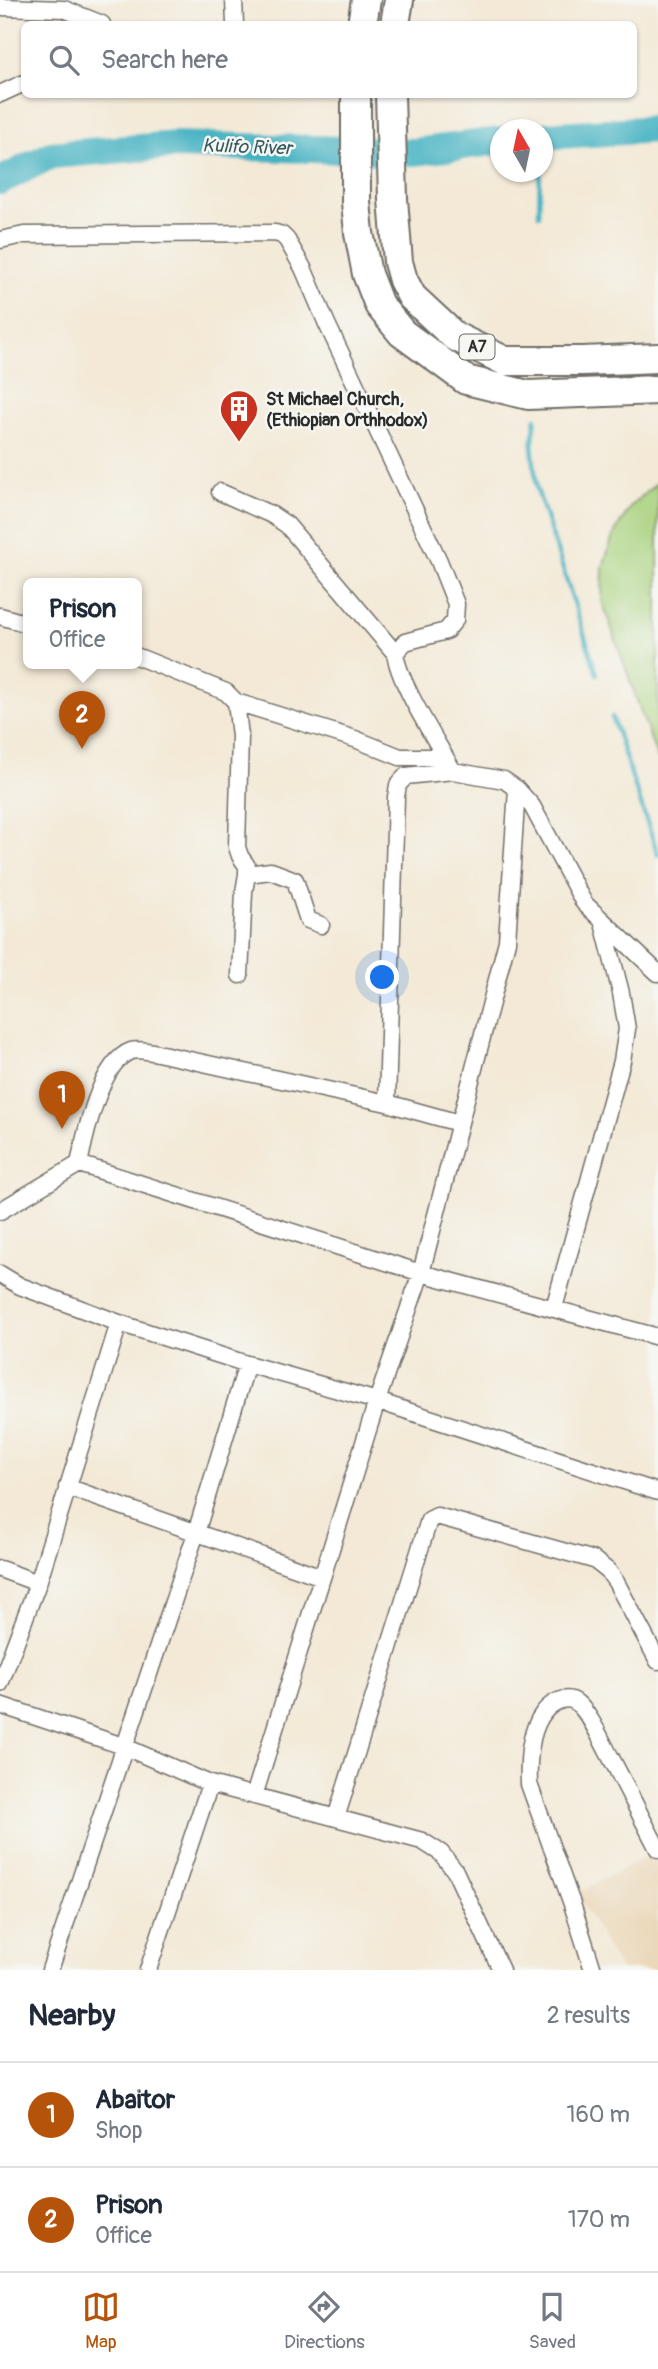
<!DOCTYPE html>
<style>
:root{--surface:#fff;--page:#f2f2f3;--text:#1f2937;--muted:#747a83;--line:#e0e1e3;--accent:#b45309}
body{margin:0;font-family:Pangolin,sans-serif;background:var(--page);color:var(--text)}
.compass{position:absolute;left:490px;top:119px;width:63px;height:63px;border-radius:50%;background:var(--surface);box-shadow:0 2px 5px #0004;rotate:351deg}
.you{position:absolute;left:383px;top:978px;width:24px;height:24px;margin:-18px;border:5px solid #fff;border-radius:50%;background:#1a73e8;box-shadow:0 0 0 10px #1a73e833}
.badge{display:grid;place-items:center;width:46px;height:46px;border-radius:50%;background:var(--accent);color:#fff;font-size:23px;font-weight:700}
.pin{position:absolute;translate:-50% -58px;filter:drop-shadow(0 2px 4px #0008)}
.pin::after{content:'';position:absolute;top:37px;width:24px;height:21px;background:inherit;clip-path:polygon(0 0,100% 0,50% 100%)}
.popup{position:absolute;left:23px;top:578px;width:119px;height:91px;box-sizing:border-box;display:grid;place-content:center;border-radius:10px;background:var(--surface);filter:drop-shadow(0 2px 5px #0005);font-size:23px;white-space:nowrap;color:var(--muted)}
.popup b{font-size:26px;color:var(--text)}
.popup::after{content:'';position:absolute;left:50%;top:100%;margin-left:-14px;border:14px solid transparent;border-top-color:var(--surface)}
.list{margin:0;padding:0;list-style:none}
h2{display:flex;justify-content:space-between;align-items:center;height:91px;margin:0;padding:0 28px;font-size:30px}
h2 small{font-size:23px;font-weight:400;color:var(--muted)}
.list li{display:grid;grid-template-columns:46px 1fr auto;gap:21px;align-items:center;box-sizing:border-box;height:105px;padding:0 28px;border-top:2px solid var(--line)}
.list b{display:block;font-size:26px;white-space:nowrap}
.list p{margin:0;font-size:23px;white-space:nowrap;color:var(--muted)}
.list em{font-size:23px;font-style:normal;color:var(--muted)}
.icon{flex:none;width:38px;height:38px;fill:none;stroke:currentColor;stroke-width:2;stroke-linecap:round;stroke-linejoin:round}
.map{position:relative;flex:none;width:658px;height:1970px;overflow:hidden}
.search{position:absolute;background:var(--surface);box-shadow:0 2px 5px #0004;left:21px;right:21px;top:21px;height:77px;display:flex;align-items:center;gap:18px;box-sizing:border-box;padding:0 24px;border-radius:10px;color:var(--muted);font-size:26px}
.sheet{height:301px;background:var(--surface)}
nav{display:flex;justify-content:space-around;align-items:center;box-sizing:border-box;height:98px;border-top:2px solid var(--line);background:var(--surface);font-size:19px;color:var(--muted)}
nav a{display:grid;justify-items:center;gap:4px}
nav .on{color:var(--accent)}
.map>svg:first-child{display:block}
.built{fill:#ebd8ba}
.pitch{fill:#a8d27e;stroke:#6a7e54;stroke-width:2}
.lines{fill:none;stroke-linecap:round;stroke-linejoin:round}
.stream{stroke:#45b2c2;stroke-width:4.5}
.river{stroke:#45b2c2;stroke-width:28}
.street-casing{stroke:#716e67;stroke-width:19}
.highway-casing{stroke:#716e67;stroke-width:32}
.street{stroke:#fff;stroke-width:16}
.highway{stroke:#fff;stroke-width:28}
.labels{text-anchor:middle;dominant-baseline:central;stroke-width:5;stroke-linejoin:round;paint-order:stroke}
.shield{fill:#f6f6f2;stroke:#686867;stroke-width:2}
.shield-label{font-size:16px;font-weight:bold;fill:#2b2b2b}
.poi-label{font-size:18px;font-weight:bold;fill:#2b2b2b;stroke:#f6f6f2;text-anchor:start}
.water-label{font-size:19px;font-style:italic;fill:#345a60;stroke:#f6f6f2}
</style>
<div class="map">
<svg width="658" height="1970" viewBox="0 0 658 1970">
<rect width="100%" height="100%" fill="#f6f6f2"/>
<filter id="ink" filterUnits="userSpaceOnUse"><feTurbulence type="fractalNoise" baseFrequency=".0143" numOctaves="2"/><feDisplacementMap in="SourceGraphic" scale="14" xChannelSelector="R" yChannelSelector="G"/><feConvolveMatrix kernelMatrix="1 2 1 2 8 2 1 2 1" color-interpolation-filters="sRGB"/></filter>
<filter id="wash" filterUnits="userSpaceOnUse"><feTurbulence type="fractalNoise" baseFrequency=".00686" numOctaves="4" result="noise"/><feDisplacementMap in="SourceGraphic" scale="28" xChannelSelector="R" yChannelSelector="G"/><feGaussianBlur stdDeviation="1.57" result="paint"/><feColorMatrix in="noise" values="0 0 0 0 0 0 0 0 0 0 0 0 0 0 0 0 0 1.4 0 .05"/><feComposite in="paint" operator="in"/></filter>
<g filter="url(#wash)">
<rect width="100%" height="100%" fill="#f3e9d6"/>
<path class="built" d="M651 1854 658 1867V1970H620L577 1893Z"/>
<path class="pitch" d="M658 482V760L602 601 603 567 613 536 631 506Z"/>
<g class="lines">
<path class="stream" d="M539 215 540 172
M536 418 532 446 537 489 597 674
M612 717 658 855"/>
<path class="river" d="M542 136 658 129
M0 181 51 155 176 145 414 152 500 141"/>
</g>
</g>
<g filter="url(#ink)">
<g class="lines">
<g class="street-casing">
<path id="street" d="M234 0 235 24
M0 7 64 9 102 24
M0 94 24 83
M0 240 24 235 275 233 282 235 287 240 303 268 327 324 439 561 456 604 455 620 446 631 405 642 395 653
M220 492 272 515 287 525 395 653C399 684 437 741 453 771
M0 616 28 624
M136 656 226 692 236 702 240 736 237 847 240 856 247 866V874L244 892 240 975
M236 702 355 739 400 757H445
M247 874 271 871 295 880 308 920 321 925
M387 1103 396 797 398 785 406 776 453 771 504 780 517 789 532 806 584 903 658 973
M79 1164 421 1273 658 1337
M0 1211 79 1164C85 1135 100 1062 131 1051 138 1049 146 1051 153 1052L387 1103 459 1123
M0 1274 20 1286 119 1323 247 1364 377 1401 658 1492
M554 1308 622 1061 627 1029 621 993 603 923
M67 1487 322 1577
M0 1569 38 1583
M0 1684 38 1583 119 1323
M0 1705 123 1746 210 1784 422 1841 441 1853 455 1871 501 1970
M254 1796 377 1401 421 1273 507 941 517 789
M336 1818 429 1520 437 1516 594 1560 608 1571 616 1582 658 1661
M50 1970 196 1533 247 1364
M148 1970 210 1784
M593 1970 572 1904 529 1784C528 1760 529 1731 544 1712 551 1703 567 1694 577 1703 591 1715 602 1742 611 1758 627 1788 642 1819 658 1849"/>
</g>
<g class="highway-casing">
<path id="highway" d="M362 24 366 0
M395 24 399 0
M356 94V202L359 233 367 274 379 305 402 333 466 380 528 395 658 390
M390 94 393 199 398 262 403 280 412 297 454 336 505 361H582L658 358"/>
</g>
<use href="#street" class="street"/>
<use href="#highway" class="highway"/>
</g>
</g>
<defs>
<g id="building-pin" transform="scale(2.0125)"><path d="M0 17L-7.5 6A9.5 9.5 0 1 1 7.5 6Z" fill="#c8321e" stroke="#f6f6f2"/><path d="M-4-6H4V6H1V3H-1V6H-4ZM-2.5-4.3h1.7v1.8h-1.7ZM.8-4.3h1.7v1.8H.8ZM-2.5-1h1.7V.8h-1.7ZM.8-1h1.7V.8H.8Z" fill="#fff"/></g>
</defs>
<g fill-rule="evenodd">
<use href="#building-pin" x="239" y="409"/>
</g>
<g class="labels">
<rect class="shield" x="459.5" y="334.5" width="35" height="25" rx="5"/>
<g class="shield-label">
<text x="477" y="347">A7</text>
</g>
<g class="poi-label">
<text x="266" y="399">St Michael Church,<tspan x="266" dy="21">(Ethiopian Orthhodox)</tspan></text>
</g>
<g class="water-label">
<text transform="translate(247 147) rotate(2)">Kulifo River</text>
</g>
</g>
</svg>
<svg class="compass" viewBox="-18 -18 36 36"><path d="M0-13l5 13h-10z" fill="#e53935"/><path d="M0 13l5-13h-10z" fill="#747a83"/></svg>
<div class="you"></div>
<div class="pin badge" style="left:62px;top:1129px">1</div>
<div class="pin badge" style="left:82px;top:749px">2</div>
<div class="popup"><b>Prison</b>Office</div>
<div class="search"><svg class="icon" aria-label="search" viewBox="0 0 24 24"><circle cx="10" cy="10" r="6"/><path d="M15 15l6 6"/></svg>Search here</div>
</div>
<section class="sheet">
<h2>Nearby<small>2 results</small></h2>
<ul class="list">
<li><span class="badge">1</span><div><b>Abaitor</b><p>Shop</p></div><em>160 m</em></li>
<li><span class="badge">2</span><div><b>Prison</b><p>Office</p></div><em>170 m</em></li>
</ul>
</section>
<nav>
<a class="on"><svg class="icon" aria-label="map" viewBox="0 0 24 24"><path d="M3 6l6-2 6 2 6-2v14l-6 2-6-2-6 2zM9 4v14M15 6v14"/></svg>Map</a>
<a><svg class="icon" aria-label="directions" viewBox="0 0 24 24"><path d="M12 3l9 9-9 9-9-9zM9 14v-3h6M13 9l2 2-2 2"/></svg>Directions</a>
<a><svg class="icon" aria-label="saved" viewBox="0 0 24 24"><path d="M7 4h10v16l-5-4-5 4z"/></svg>Saved</a>
</nav>
